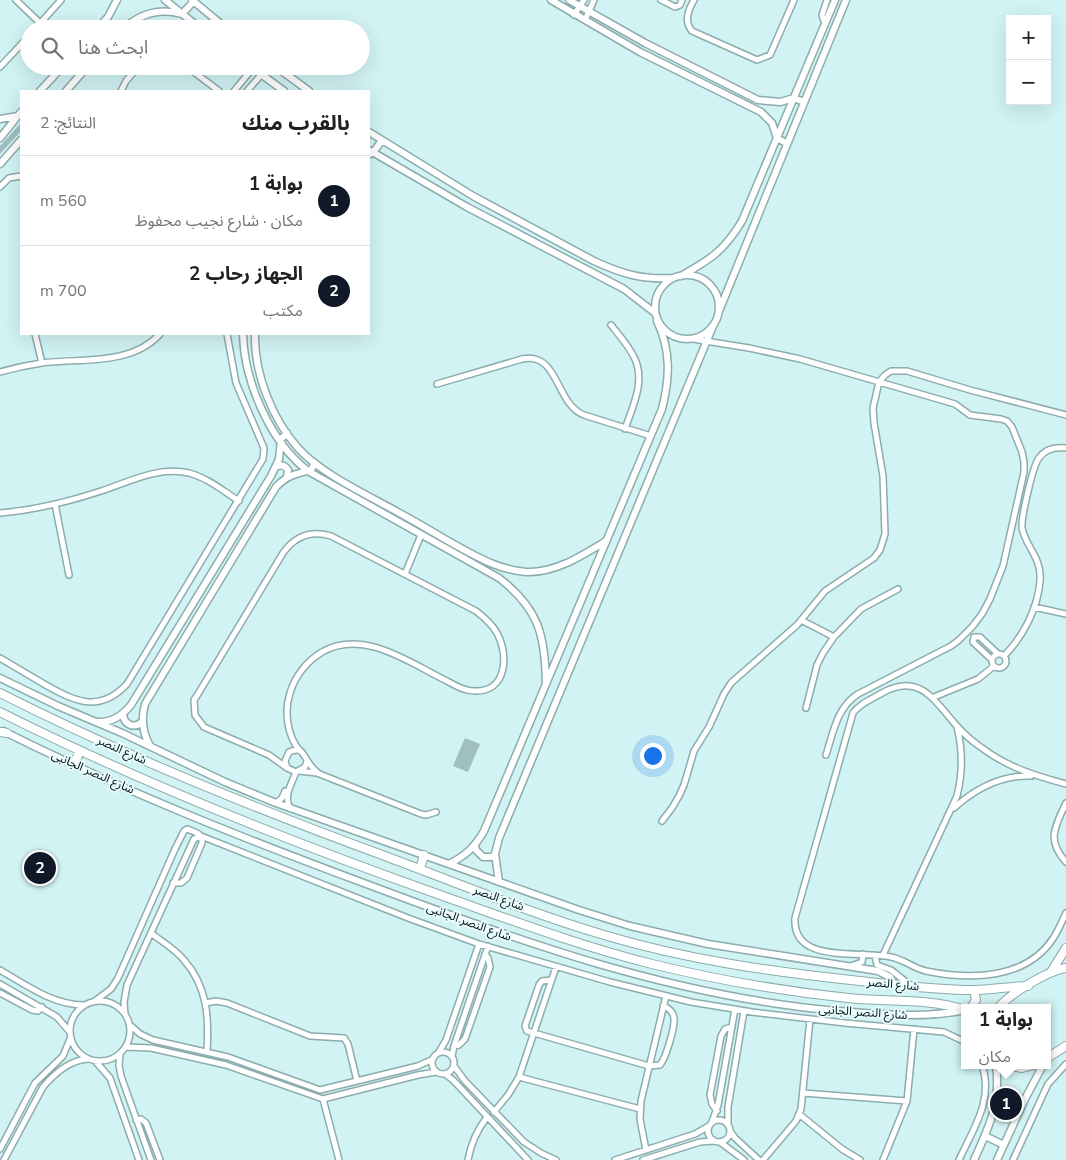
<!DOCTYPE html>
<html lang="ar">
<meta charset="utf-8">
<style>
:root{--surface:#fff;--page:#f2f2f2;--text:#202124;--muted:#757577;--line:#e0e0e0;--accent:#111827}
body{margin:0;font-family:"Nunito Sans","Noto Sans Arabic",sans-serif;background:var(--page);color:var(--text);direction:rtl}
.controls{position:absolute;right:15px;top:15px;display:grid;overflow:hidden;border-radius:0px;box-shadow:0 5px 20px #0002}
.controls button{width:45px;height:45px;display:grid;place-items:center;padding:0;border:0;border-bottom:1px solid var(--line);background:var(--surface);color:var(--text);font:25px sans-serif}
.you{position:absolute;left:652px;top:755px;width:18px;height:18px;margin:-12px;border:4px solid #fff;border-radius:50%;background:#1a73e8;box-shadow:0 0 0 8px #1a73e833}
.badge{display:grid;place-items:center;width:32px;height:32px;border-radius:50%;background:var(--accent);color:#fff;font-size:16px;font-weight:700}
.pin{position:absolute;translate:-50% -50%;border:2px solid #fff;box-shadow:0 1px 5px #0006}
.popup{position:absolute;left:961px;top:1004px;width:90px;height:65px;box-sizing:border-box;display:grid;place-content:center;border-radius:0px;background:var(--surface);filter:drop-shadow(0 1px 4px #0005);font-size:16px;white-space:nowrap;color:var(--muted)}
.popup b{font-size:19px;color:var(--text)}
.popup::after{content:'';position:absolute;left:50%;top:100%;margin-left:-10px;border:10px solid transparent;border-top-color:var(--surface)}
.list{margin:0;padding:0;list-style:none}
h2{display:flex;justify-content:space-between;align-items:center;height:65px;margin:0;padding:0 20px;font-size:21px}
h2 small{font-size:16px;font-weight:400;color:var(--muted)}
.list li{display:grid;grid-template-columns:32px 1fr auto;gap:15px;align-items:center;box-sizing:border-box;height:90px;padding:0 20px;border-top:1px solid var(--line)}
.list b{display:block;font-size:19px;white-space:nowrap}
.list p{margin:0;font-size:16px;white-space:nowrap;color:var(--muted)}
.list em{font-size:16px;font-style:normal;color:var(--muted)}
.icon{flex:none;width:28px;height:28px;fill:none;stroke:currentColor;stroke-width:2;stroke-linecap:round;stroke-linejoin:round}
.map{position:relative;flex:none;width:1066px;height:1160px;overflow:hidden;direction:ltr}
.search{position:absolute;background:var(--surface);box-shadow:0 5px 20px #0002;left:20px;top:20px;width:350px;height:55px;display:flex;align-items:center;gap:12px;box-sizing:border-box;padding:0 18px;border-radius:28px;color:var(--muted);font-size:19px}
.panel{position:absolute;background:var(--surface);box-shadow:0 5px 20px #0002;left:20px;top:90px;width:350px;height:245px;border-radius:0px;direction:rtl}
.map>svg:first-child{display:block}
.green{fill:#9fbfc0}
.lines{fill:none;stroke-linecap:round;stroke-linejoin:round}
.minor-casing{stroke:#8cacad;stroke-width:8}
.tertiary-casing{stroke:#8cacad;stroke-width:9}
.secondary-casing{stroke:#8cacad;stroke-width:10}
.primary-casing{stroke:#8cacad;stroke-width:10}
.minor{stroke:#fff;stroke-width:5}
.tertiary{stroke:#fff;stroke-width:6}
.secondary{stroke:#fff;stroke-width:8}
.primary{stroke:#fff;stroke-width:8}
.labels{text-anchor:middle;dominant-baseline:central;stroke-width:4;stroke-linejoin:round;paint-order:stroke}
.street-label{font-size:12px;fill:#061112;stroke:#e9fdfe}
</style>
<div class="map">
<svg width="1066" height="1160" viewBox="0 0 1066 1160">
<rect width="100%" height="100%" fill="#d1f3f4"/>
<path class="green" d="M21 123V131L0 154V146Z
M465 738 480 744 468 772 453 766Z"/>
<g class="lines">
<g class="minor-casing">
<path id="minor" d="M16 0 40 23
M661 0 675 7 680 5 682 0
M694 0C688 10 684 22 692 31L757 60 770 55 794 0
M574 15 584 0
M585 20 594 0
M825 24 822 15 827 0
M35 29 61 0
M186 66 219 91
M0 67 29 36
M121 91 126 81 139 66
M234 91 253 68
M247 91 261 75
M0 187 9 178 21 176
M611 325C619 335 628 345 634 357 646 380 633 406 625 429
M35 334 42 363
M693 339 749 348 800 359 955 404 970 415 1001 419 1007 421 1012 427 1022 452 1024 462V472L1003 566 990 599 982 614 972 627 959 640 951 646 858 694C837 707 833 733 826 755
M0 372C14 368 28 365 42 363 81 358 131 366 160 334
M437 384 522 359C559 351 555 404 584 415L651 436
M55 504 69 575
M0 513C34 510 68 502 101 491 129 482 158 466 189 473 208 478 223 491 239 501
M405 574 421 535
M1034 607 1066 614
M801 620 834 637
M992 661a7 7 0 1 1 14 0a7 7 0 1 1-14 0Z
M1004 656C1023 637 1038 608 1040 581 1042 557 1026 548 1022 528 1021 518 1033 465 1039 458 1045 449 1056 447 1066 448
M0 658C15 667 29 675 44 684 74 701 99 714 127 684L263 459 264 448 236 383 227 334
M992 660 973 642 974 637H980L998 654
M934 697 978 679 994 666
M806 708 817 665 823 653 834 637 861 609 898 589
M307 761 305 767 296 772 287 768 285 761 289 752C303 746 302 754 309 763 311 767 315 770 318 773
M287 768 269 755 204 727 195 715 194 700 198 694 283 553C295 536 311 530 331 536L476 611C485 618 492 624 497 633 509 655 507 692 475 691 463 691 453 684 443 679 407 661 363 629 322 652 307 661 295 676 290 693 284 711 287 736 300 751
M299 771 317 773 421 814 426 815 436 812
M1066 784C1036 776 1007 767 982 748 973 742 964 734 956 725 934 700 919 672 882 693 872 699 860 703 853 713L795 918C792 965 860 950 891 957 903 959 913 968 926 971 970 980 1027 980 1054 937 1059 929 1062 921 1066 913
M276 803 282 798 285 791
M1066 803C1055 827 1046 840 1066 862
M290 808C283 796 292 783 296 772
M954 808C976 788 1001 775 1031 776
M662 821 672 808 679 796 684 785 694 751 709 727 724 694 731 683 797 625 825 591 874 558 880 550 885 534 883 476 874 423 873 408 879 382 885 375 891 371H907L970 390 1066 415
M151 933C162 942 175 949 184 960 208 987 209 1019 207 1052
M875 955 877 965 891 970 910 985
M883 955 957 796C963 772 963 751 957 727
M851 966 862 962 863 954
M0 970C26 985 53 1005 84 1005
M551 980 542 981 539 985 525 1026 527 1031 649 1066 660 1065C666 1058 675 1027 674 1018 673 1011 669 1008 663 1006
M0 984 57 1017 69 1031
M0 993 32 1010 38 1011 42 1007
M70 1031a30 30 0 1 1 60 0a30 30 0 1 1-60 0Z
M95 1001 111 989 118 978 175 849 184 831 187 829C194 832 203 833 202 843L187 878 181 883H173
M206 1003 216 1001 227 1003 310 1036 344 1038 348 1044 357 1081
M125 1014 124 1002 127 985 194 839 201 836 408 918 479 944 610 982 691 1002 752 1012 845 1023 944 1032 965 1042
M129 1024 140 1034 153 1040 228 1057 320 1090 418 1066 433 1059
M454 1046 459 1045 465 1039 490 967 488 958 485 954
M126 1047 151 1048 226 1065 323 1099 418 1075 436 1072
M432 1063a11 11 0 1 1 22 0a11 11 0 1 1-22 0Z
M439 1052 446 1040 479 944
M120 1054 119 1065 121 1076 151 1160
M452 1056 454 1046 488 946
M96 1062 110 1078 139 1160
M454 1066 465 1081 524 1142 541 1153 556 1160
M445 1074 453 1080 528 1160
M519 1077 640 1109
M803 1093 907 1101
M323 1099 339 1160
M717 1111 712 1104 710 1095 721 1036 725 1029 732 1027
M494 1112 508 1095 519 1077 556 967
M799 1114 842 1149 860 1160
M136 1120 141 1119 146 1123 160 1160
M708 1131a11 11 0 1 1 22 0a11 11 0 1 1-22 0Z
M712 1122 718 1105 735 1009
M728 1125V1107L744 1011
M730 1131 735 1138 759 1160
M720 1142 744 1160
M0 1149 35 1083 63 1056 70 1039
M646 1150 640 1119 641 1101 666 996
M4 1160 43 1087C54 1074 70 1060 88 1059
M468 1160C471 1143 477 1130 487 1117
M615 1160 695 1134 709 1126
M643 1160 700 1142 714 1141
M763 1160 796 1121 801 1109 810 1019
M883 1160 907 1101 914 1029
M959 1160C973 1129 994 1100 982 1065
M1013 1160 1048 1084 1066 1064"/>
</g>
<g class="tertiary-casing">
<path id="tertiary" d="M165 0 201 29
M192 0 227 29
M551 0 640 52 761 112 772 123 777 138 786 143
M569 0 645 43 758 100 780 102 794 98 804 102
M97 29 108 17 117 0
M123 29C141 13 159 8 182 14L194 1
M250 66 284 91
M275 66 309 91
M40 91 63 66
M66 91 88 66
M0 119 18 116
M369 132 473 196 594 261C622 274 643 280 673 278
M0 138 21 112
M369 150 467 207 624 289 655 313
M370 154 373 153 382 140
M0 164 21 140
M655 307a32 32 0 1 1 64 0a32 32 0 1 1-64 0Z
M681 276C711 259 724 251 742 221L835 0
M719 311 846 0
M243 334C244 381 270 442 308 471L499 578C539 609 545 635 546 683
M255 334C254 373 272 419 298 448 322 475 372 497 403 515 433 531 462 551 493 564 503 568 515 571 526 572 555 573 582 556 606 541
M276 467C281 464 285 465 288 470L287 477
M0 678 58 706 122 733 225 782 276 803 579 910 630 926 708 944 878 971 890 977 894 984
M123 714C124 725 134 729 142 722
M97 722C111 723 122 716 131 705L271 476 279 459 281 439 287 433
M3 731C121 790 245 839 369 885 521 942 675 997 838 1011 881 1014 922 1019 965 1010
M150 746C142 732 141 719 145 704L276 487C287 475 296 474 311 470L315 463
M475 846 476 850 483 857H493L495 854
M449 864C465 856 475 847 484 831L662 409C670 378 671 350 657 321
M499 882 495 854 499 838 713 326
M985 1136 1004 1145
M974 1160C989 1127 1001 1103 996 1065
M997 1160 1025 1099 1043 1065"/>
</g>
<g class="secondary-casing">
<path id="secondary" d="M0 732 7 733"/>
</g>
<g class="primary-casing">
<path id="primary" d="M0 693C124 756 254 808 385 856 457 883 530 913 604 935 687 960 774 972 860 981 897 985 936 990 974 990 992 990 1010 986 1028 986
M0 712C139 782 283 839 429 891 503 917 576 945 652 964 717 980 782 991 848 998 885 1002 930 998 965 1010
M74 764 80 751
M420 869 424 855
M1051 972 1066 948
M971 1008 976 1000 974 990
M998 1008C1011 993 1047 971 1066 968
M1047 1058 1066 1046
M1006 1065 1022 1068 1033 1065"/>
</g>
<use href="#minor" class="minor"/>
<use href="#tertiary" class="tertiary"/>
<use href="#secondary" class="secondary"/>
<use href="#primary" class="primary"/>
</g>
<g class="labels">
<g class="street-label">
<text transform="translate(122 750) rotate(24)">شارع النصر</text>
<text transform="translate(93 772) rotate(24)">شارع النصر الجانبى</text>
<text transform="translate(499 898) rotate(20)">شارع النصر</text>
<text transform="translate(469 922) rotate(20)">شارع النصر الجانبى</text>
<text transform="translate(893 984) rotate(5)">شارع النصر</text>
<text transform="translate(863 1012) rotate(4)">شارع النصر الجانبى</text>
</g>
</g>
</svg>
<div class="controls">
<button>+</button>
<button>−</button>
</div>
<div class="you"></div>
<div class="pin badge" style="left:1006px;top:1104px">1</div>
<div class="popup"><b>بوابة 1</b>مكان</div>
<div class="pin badge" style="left:40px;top:868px">2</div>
<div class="search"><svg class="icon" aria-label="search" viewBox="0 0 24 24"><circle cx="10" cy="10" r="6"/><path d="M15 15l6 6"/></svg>ابحث هنا</div>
<section class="panel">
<h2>بالقرب منك<small>النتائج: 2</small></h2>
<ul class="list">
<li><span class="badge">1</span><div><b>بوابة 1</b><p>مكان · شارع نجيب محفوظ</p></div><em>560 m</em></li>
<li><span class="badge">2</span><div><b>الجهاز رحاب 2</b><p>مكتب</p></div><em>700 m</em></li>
</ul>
</section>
</div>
